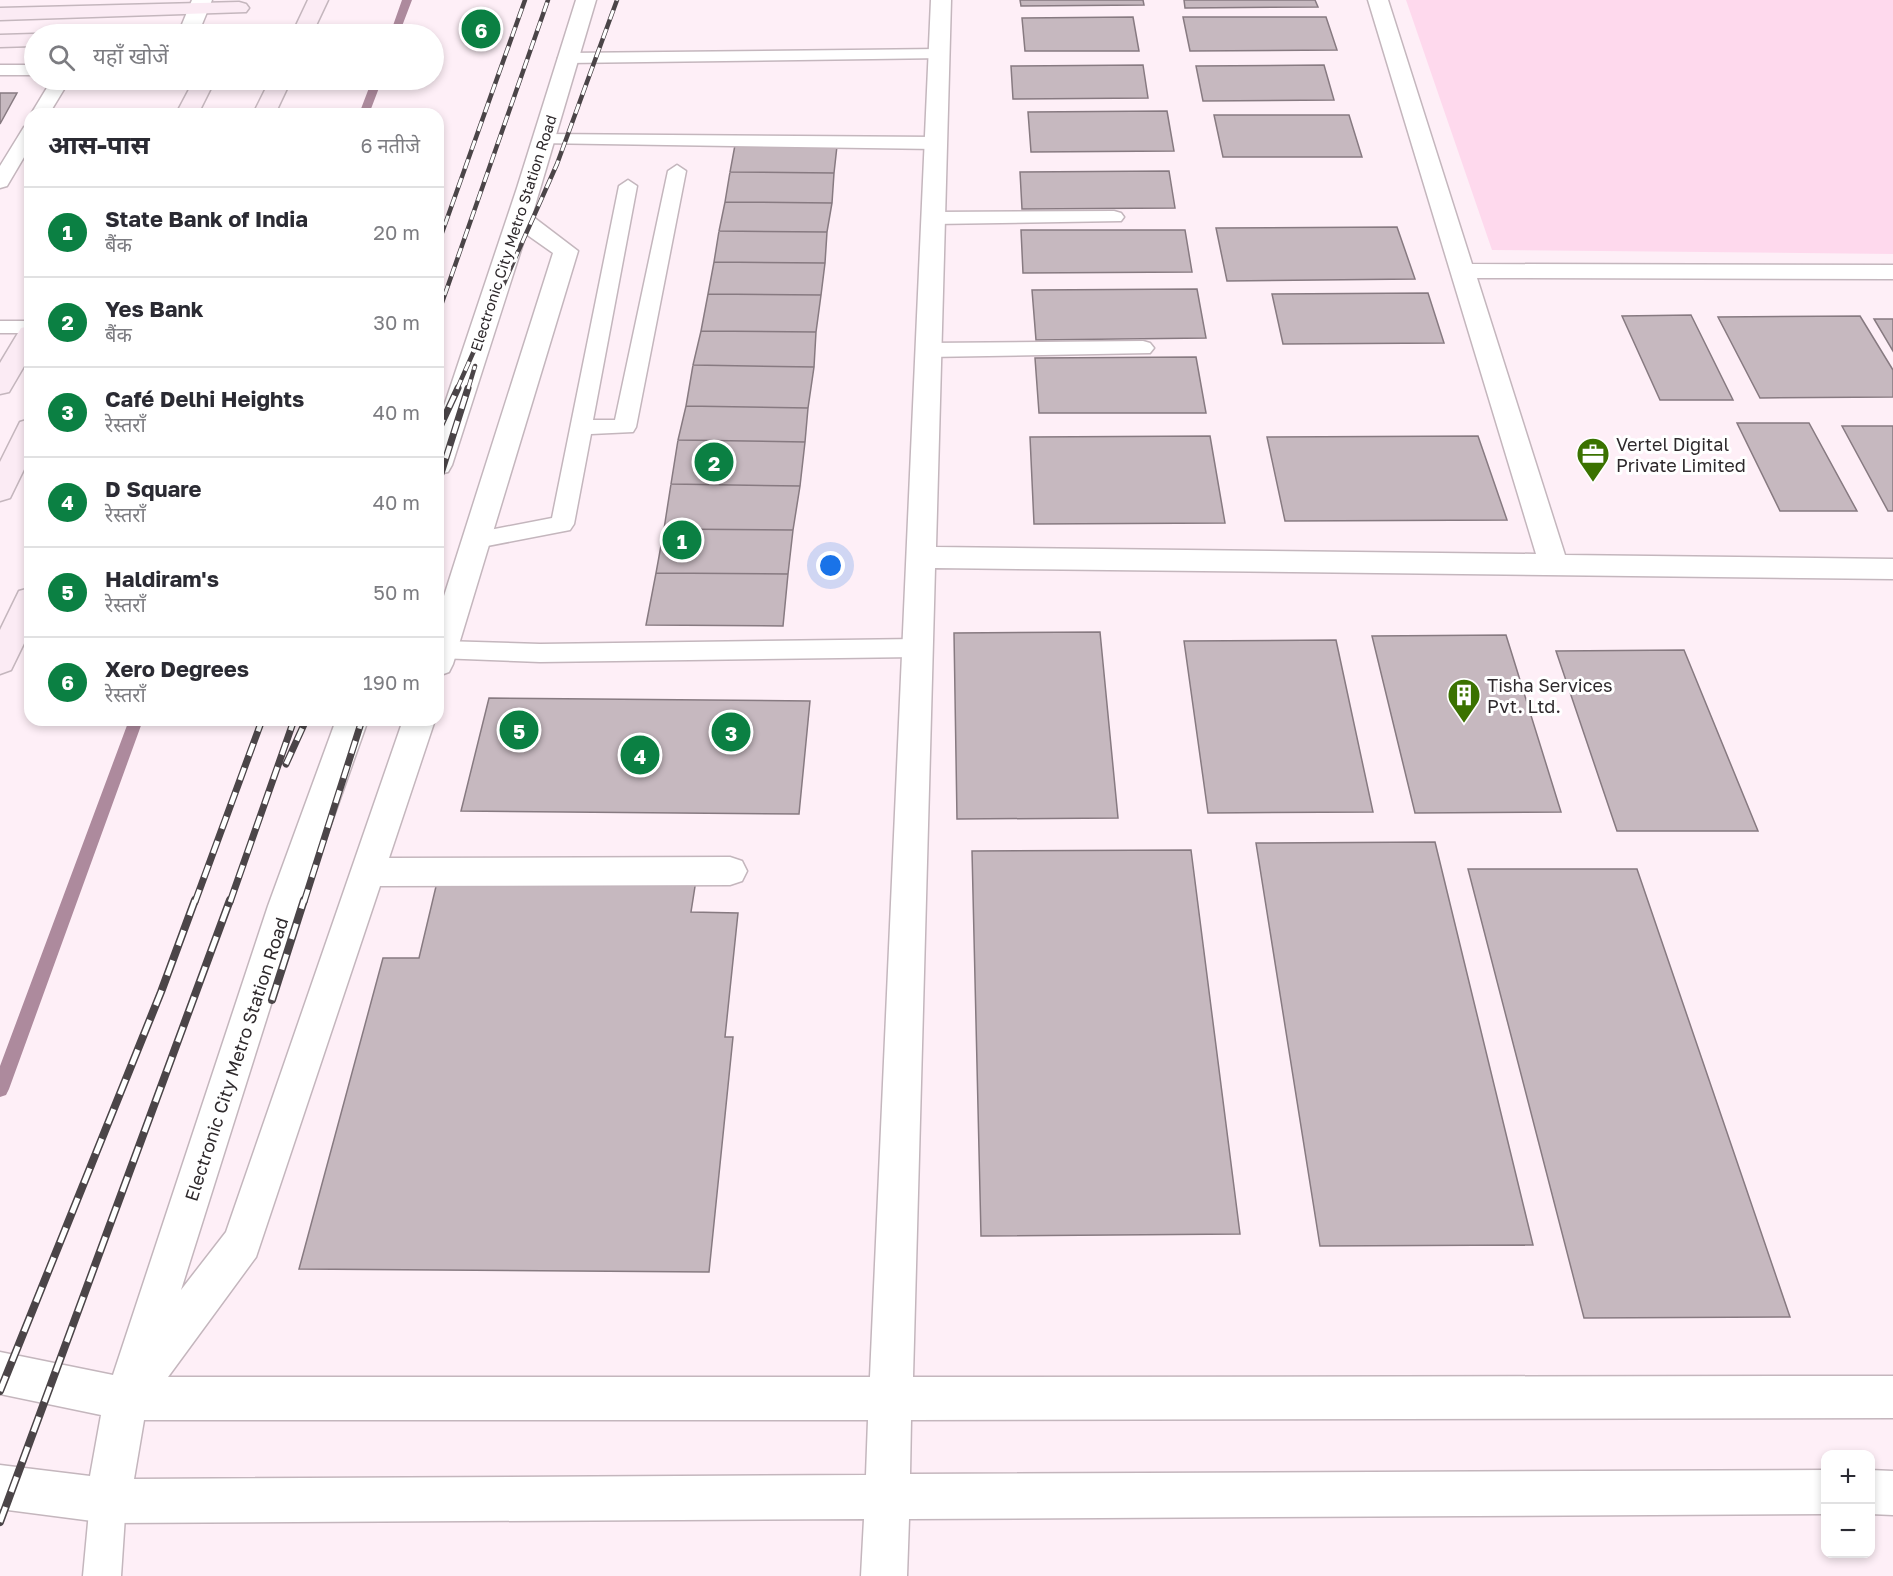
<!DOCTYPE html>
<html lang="hi">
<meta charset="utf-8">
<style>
:root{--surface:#fff;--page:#f7f7f7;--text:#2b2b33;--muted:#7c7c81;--line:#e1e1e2;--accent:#0b8043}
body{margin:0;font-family:"Golos Text","Noto Sans Devanagari",sans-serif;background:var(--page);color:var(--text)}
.controls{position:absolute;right:18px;bottom:18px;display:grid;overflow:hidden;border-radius:12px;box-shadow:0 3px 9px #0003}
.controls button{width:54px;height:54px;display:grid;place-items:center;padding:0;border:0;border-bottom:2px solid var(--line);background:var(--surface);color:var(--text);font:30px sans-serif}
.you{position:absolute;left:831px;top:566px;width:21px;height:21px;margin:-15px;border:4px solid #fff;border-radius:50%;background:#1a73e8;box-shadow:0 0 0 9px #1a73e833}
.badge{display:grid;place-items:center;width:39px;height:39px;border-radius:50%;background:var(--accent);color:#fff;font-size:20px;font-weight:700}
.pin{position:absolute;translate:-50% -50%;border:3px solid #fff;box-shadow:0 2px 6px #0006}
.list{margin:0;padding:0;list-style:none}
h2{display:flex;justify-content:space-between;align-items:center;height:78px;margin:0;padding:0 24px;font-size:26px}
h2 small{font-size:20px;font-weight:400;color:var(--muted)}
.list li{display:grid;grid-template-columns:39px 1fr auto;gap:18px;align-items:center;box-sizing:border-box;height:90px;padding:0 24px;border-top:2px solid var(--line)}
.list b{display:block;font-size:22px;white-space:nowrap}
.list p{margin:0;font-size:20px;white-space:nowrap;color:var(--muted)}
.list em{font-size:20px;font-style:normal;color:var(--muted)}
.icon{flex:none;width:33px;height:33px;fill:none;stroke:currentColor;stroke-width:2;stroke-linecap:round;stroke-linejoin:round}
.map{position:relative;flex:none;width:1893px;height:1576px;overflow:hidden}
.search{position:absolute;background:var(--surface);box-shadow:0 3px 9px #0003;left:24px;top:24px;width:420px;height:66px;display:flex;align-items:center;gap:15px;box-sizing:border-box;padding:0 21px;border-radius:33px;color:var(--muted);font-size:22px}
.panel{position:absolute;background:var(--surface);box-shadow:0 3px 9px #0003;left:24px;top:108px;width:420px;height:618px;border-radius:18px}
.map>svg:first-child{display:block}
.green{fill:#fed9ed}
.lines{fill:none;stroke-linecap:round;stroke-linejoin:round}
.stream{fill:#ad8a9d;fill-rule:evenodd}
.building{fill:#c6b8bf;stroke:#877a81;stroke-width:1.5}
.lane-casing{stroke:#c4b6bd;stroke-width:3}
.street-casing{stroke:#c4b6bd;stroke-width:3}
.secondary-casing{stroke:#c4b6bd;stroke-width:3}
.lane{fill:#fff;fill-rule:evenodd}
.street{fill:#fff;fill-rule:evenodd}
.secondary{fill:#fbebf4;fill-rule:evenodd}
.rail-far2-casing{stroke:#4b4548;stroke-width:4.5}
.rail-far1-casing{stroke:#4b4548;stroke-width:7}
.rail-casing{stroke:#4b4548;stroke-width:8}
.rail-far2{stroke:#fff;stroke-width:3;stroke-dasharray:10;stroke-linecap:butt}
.rail-far1{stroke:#fff;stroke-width:4.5;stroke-dasharray:13;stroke-linecap:butt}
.rail{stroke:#fff;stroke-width:5;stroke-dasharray:16;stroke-linecap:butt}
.labels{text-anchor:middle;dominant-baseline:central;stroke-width:6;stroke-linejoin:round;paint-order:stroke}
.far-street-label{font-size:15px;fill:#2e292c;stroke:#fff}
.poi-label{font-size:18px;fill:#2e292c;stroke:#fff;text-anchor:start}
.street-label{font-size:18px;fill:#2e292c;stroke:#fff}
</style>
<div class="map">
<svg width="1893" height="1576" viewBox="0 0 1893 1576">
<rect width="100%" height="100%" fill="#feeff7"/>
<path class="green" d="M1406 0H1893V254L1492 250Z"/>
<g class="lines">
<path class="stream" d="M402 0H412L399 34H390Z
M372 80H382L369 114H359Z
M129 720H143L9 1089 6 1095 0 1097V1066Z"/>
</g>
<path class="building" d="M1020 0H1143L1144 5 1021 6Z
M1184 0H1315L1318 7 1185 8Z
M1133 17 1139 51H1025L1022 18Z
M1183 17H1326L1337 50 1190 51Z
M1143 65 1148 98 1013 99 1011 66Z
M1324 65 1334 100 1203 101 1196 66Z
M0 93H17L0 124Z
M1167 111 1174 151 1031 152 1028 112Z
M1214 115H1349L1362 157H1223Z
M735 145 837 146 834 173 730 172Z
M1169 171 1175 208 1022 209 1020 172Z
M730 172 834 173 832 203 725 202Z
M725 202 832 203 827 232 719 231Z
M1397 227 1415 279 1227 281 1216 228Z
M1021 230H1185L1192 272 1023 273Z
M719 231 827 232 825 263 714 262Z
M714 262 825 263 821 295 708 294Z
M1197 289 1206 338 1036 340 1032 290Z
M1428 293 1444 343 1283 344 1272 294Z
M708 294 821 295 816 332 701 331Z
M1691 315 1733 400H1660L1622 316Z
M1860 316 1893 370V397L1760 398 1718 317Z
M1874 319H1893V351Z
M701 331 816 332 814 367 693 365Z
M1196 357 1206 413H1039L1035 358Z
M693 365 814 367 808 408 686 406Z
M686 406 808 408 805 442 678 440Z
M1737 423H1809L1857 511H1780Z
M1842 426H1893V511H1888Z
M1210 436 1225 523 1034 524 1030 437Z
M1478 436 1507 520 1285 521 1267 437Z
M678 440 805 442 800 486 671 484Z
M671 484 800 486 793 530 664 529Z
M664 529 793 530 788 574 656 573Z
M656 573 788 574 783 626 646 625Z
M1100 632 1118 818 957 819 954 633Z
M1506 635 1561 812 1415 813 1372 636Z
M1336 640 1373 812 1208 813 1184 641Z
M1684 650 1758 831H1617L1556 651Z
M489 698 810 701 799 814 461 811Z
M1435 842 1533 1245 1320 1246 1256 843Z
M1191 850 1240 1234 981 1236 972 851Z
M1468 869H1637L1790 1317 1584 1318Z
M438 878 696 880 691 912 738 913 725 1037H733L709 1272 299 1269 383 958H419Z"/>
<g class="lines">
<g class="lane-casing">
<path id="lane" d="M939 49 948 54 945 58 567 63 558 58 567 53Z
M0 65H34V75H0Z
M47 80H63L66 86 49 114H31L48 86Z
M30 126V147L7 186 0 188V166L24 127Z
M543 134 936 137 945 143 936 149 537 143 534 139Z
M677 165 686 171 636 427 633 432 591 434 574 524 570 530 477 548 469 546 465 540 469 534 552 518 619 186 628 180 637 186 593 420H615L668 171Z
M1114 211 1121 213 1124 217 1121 221 933 224 923 218 933 212Z
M0 321H30V333H0Z
M1143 341 1150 343 1154 348 1150 353 928 357 921 355 917 350 921 345 928 343Z
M917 639 926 641 930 648 926 655 917 657 540 662 438 658V642L443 641 540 644Z
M108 1483 121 1488 126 1501 121 1576H83L90 1501 95 1488Z"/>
</g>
<g class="street-casing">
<path id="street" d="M192 0H212L198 34H178Z
M576 0H596L532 216 578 251 453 664 449 672 438 676V615L553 253 526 234 452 465 448 472 438 474V424L517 188Z
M931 0H951L936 547 1536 554 1368 0H1388L1472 264 1893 265V279L1477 278 1565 555 1893 559V579L935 568 913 1377 1893 1376V1418L911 1420 910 1474 1826 1470V1514L909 1519 907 1576H861L864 1519 108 1523 0 1509V1465L90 1476 101 1415 0 1394V1352L113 1375 268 906 336 720H368L302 906 181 1290 226 1232 403 720H435L389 858 730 857 742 861 747 871 742 881 730 885 380 886 256 1257 168 1377H870ZM144 1420H868L866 1475 134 1479Z
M1870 1470 1893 1471V1515L1870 1514Z"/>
</g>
<g class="secondary-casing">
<path id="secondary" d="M308 0H328L312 34H292Z
M239 2 246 4 249 8 246 12 0 20V8Z
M34 34H37H34V46L0 47V35Z
M194 80H215L198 114H176Z
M270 80H291L275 114H253Z
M30 326V356L9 392 0 394V363L21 328Z
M30 419V457L10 498 0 501V462L20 422Z
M30 588V631L11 670 0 674V630L19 591Z"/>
</g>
<use href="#lane" class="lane"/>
<use href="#street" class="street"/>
<use href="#secondary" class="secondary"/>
<g class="rail-far2-casing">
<path id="rail-far2" d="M438 244 525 0
M438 314 548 0
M457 389 557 164 617 0
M468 389 475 366"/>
</g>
<g class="rail-far1-casing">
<path id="rail-far1" d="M438 431 458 388
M438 483 468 388
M286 764 306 720
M195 902 262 720
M230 902 294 720
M304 902 362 720"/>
</g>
<g class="rail-casing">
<path id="rail" d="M272 1000 304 900
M0 1391 161 992 195 900
M0 1522 230 900"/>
</g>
<use href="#rail-far2" class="rail-far2"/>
<use href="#rail-far1" class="rail-far1"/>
<use href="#rail" class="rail"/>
</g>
<defs>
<g id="office-pin" transform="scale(1.725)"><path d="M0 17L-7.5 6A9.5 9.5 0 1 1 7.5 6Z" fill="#3b7200" stroke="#fff"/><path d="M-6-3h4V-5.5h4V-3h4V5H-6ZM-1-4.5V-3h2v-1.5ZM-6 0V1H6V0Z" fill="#fff"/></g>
<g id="building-pin" transform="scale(1.725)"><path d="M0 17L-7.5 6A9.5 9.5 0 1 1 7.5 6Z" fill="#3b7200" stroke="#fff"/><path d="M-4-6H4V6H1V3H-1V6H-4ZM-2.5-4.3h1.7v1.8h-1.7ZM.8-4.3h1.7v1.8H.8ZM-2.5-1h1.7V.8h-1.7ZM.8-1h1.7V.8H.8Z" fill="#fff"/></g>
</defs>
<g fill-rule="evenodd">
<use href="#office-pin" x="1593" y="454"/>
<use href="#building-pin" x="1464" y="695"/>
</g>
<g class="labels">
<g class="far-street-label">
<text transform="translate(513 233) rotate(-72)">Electronic City Metro Station Road</text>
</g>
<g class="poi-label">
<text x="1616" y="444">Vertel Digital<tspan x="1616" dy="21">Private Limited</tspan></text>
<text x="1487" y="685">Tisha Services<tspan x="1487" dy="21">Pvt. Ltd.</tspan></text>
</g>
<g class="street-label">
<text transform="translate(236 1059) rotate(-72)">Electronic City Metro Station Road</text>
</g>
</g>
</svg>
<div class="controls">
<button>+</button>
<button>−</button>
</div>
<div class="you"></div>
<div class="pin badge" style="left:682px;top:540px">1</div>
<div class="pin badge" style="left:714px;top:462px">2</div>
<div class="pin badge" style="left:731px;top:732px">3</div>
<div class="pin badge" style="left:640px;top:755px">4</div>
<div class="pin badge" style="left:519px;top:730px">5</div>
<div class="pin badge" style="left:481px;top:29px">6</div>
<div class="search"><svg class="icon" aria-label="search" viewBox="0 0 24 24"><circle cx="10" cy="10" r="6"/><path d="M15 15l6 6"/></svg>यहाँ खोजें</div>
<section class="panel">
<h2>आस-पास<small>6 नतीजे</small></h2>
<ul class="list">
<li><span class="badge">1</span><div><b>State Bank of India</b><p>बैंक</p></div><em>20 m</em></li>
<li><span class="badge">2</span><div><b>Yes Bank</b><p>बैंक</p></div><em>30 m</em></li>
<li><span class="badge">3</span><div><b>Café Delhi Heights</b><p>रेस्तराँ</p></div><em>40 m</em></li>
<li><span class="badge">4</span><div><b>D Square</b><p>रेस्तराँ</p></div><em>40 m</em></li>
<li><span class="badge">5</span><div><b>Haldiram's</b><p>रेस्तराँ</p></div><em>50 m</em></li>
<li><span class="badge">6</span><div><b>Xero Degrees</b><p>रेस्तराँ</p></div><em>190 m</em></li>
</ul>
</section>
</div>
